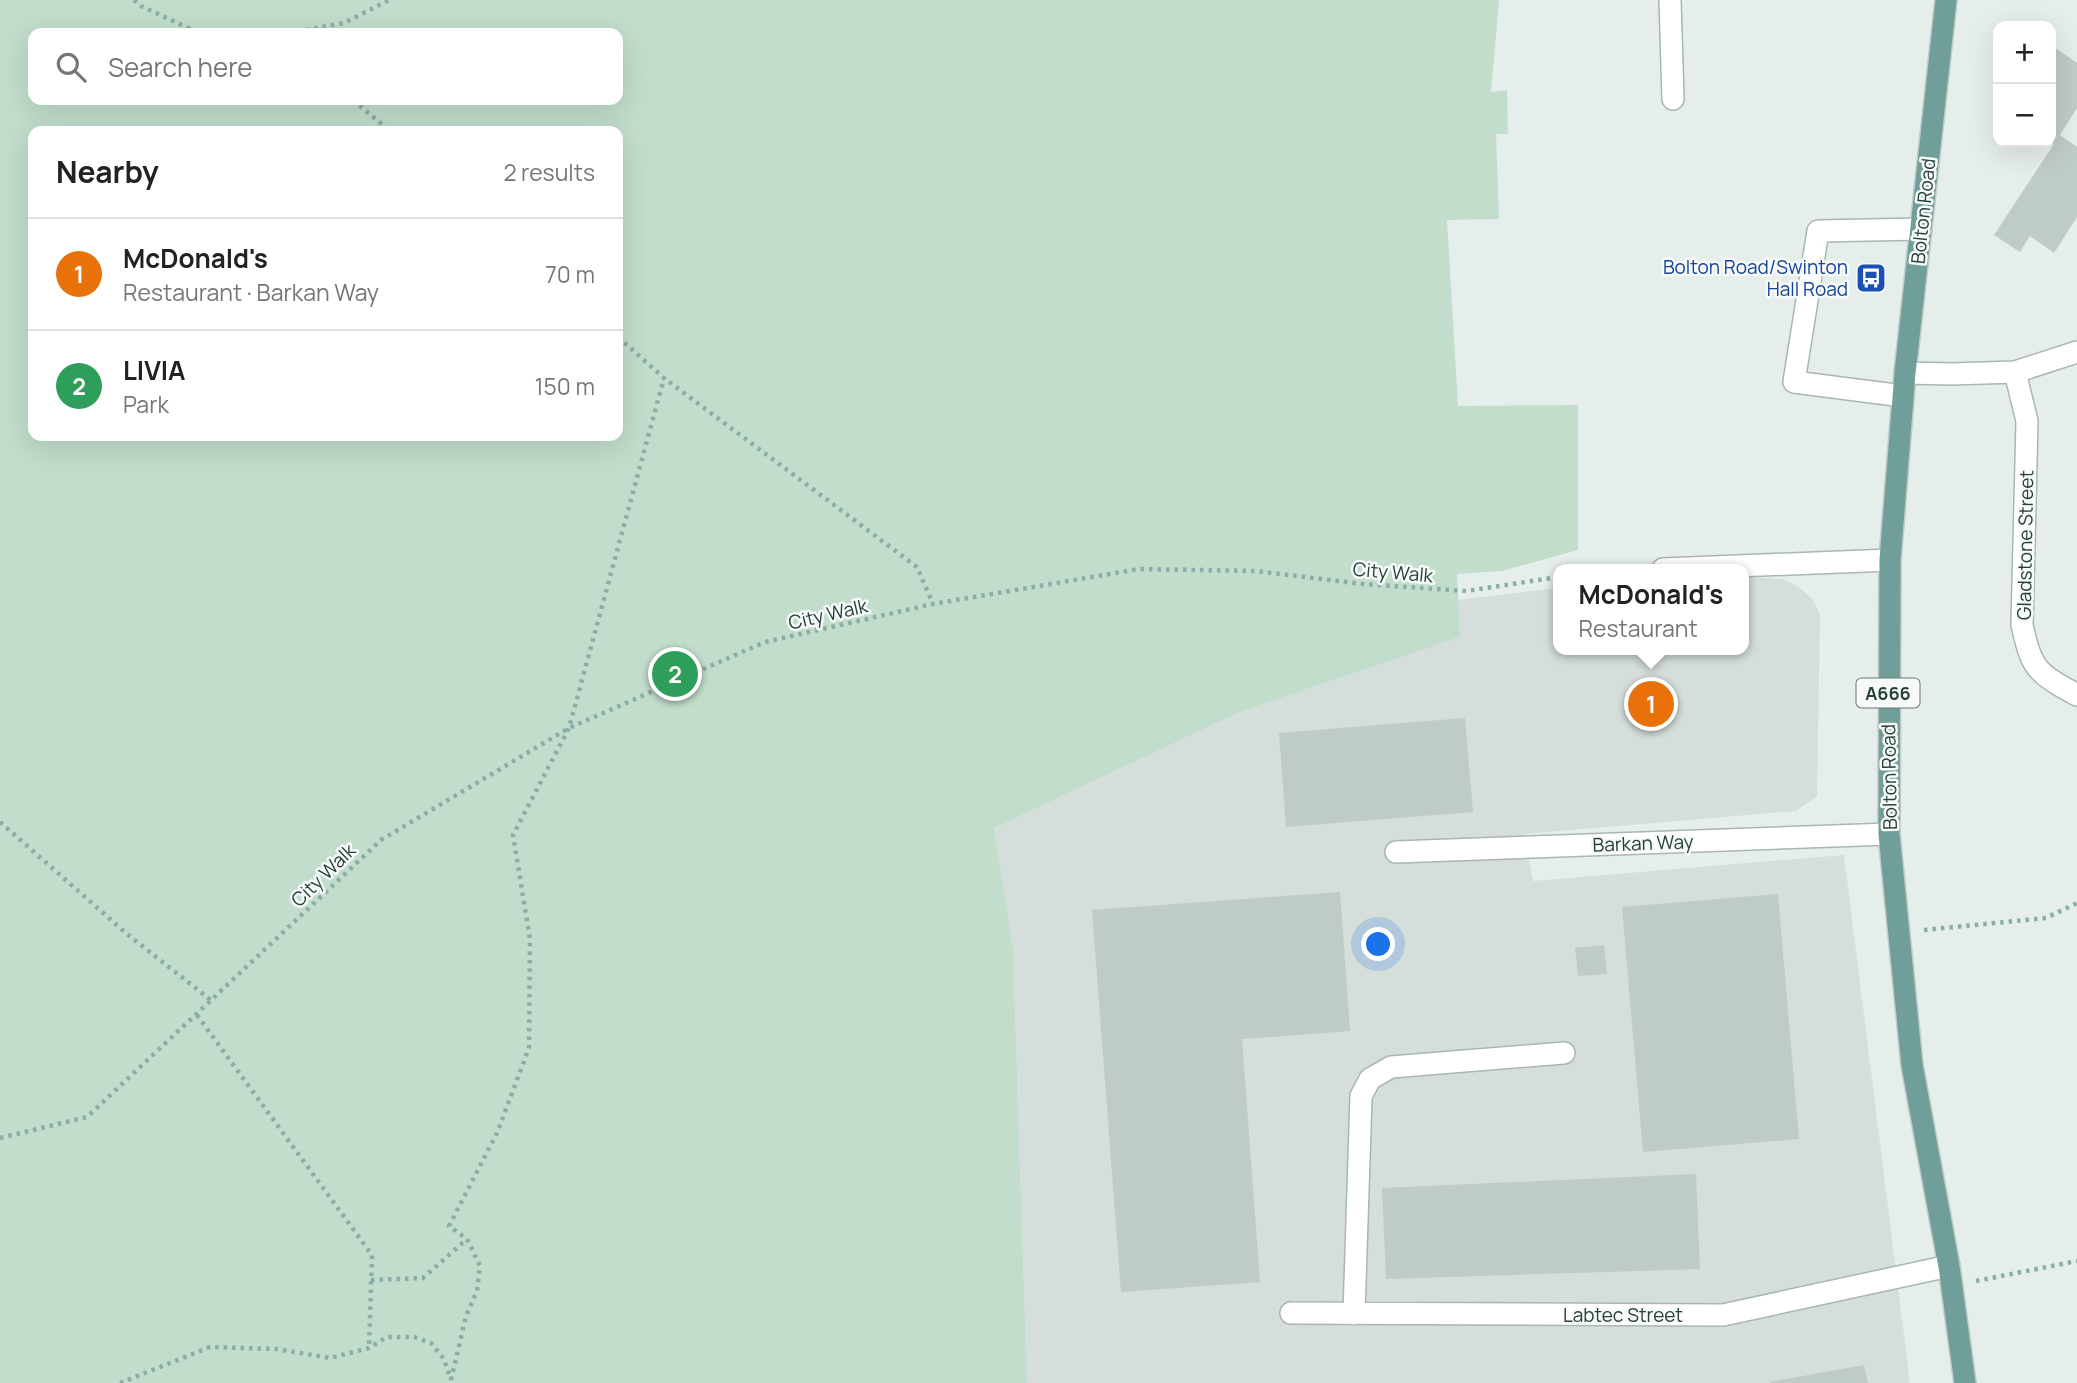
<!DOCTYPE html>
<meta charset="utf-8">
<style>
:root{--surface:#fff;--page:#f6f6f6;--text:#222;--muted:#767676;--line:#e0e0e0;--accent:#0b8043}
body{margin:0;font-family:Manrope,sans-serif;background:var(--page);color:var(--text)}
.controls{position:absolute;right:21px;top:21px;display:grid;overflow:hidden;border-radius:14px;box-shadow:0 7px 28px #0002}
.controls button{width:63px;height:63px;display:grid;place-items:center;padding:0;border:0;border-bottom:2px solid var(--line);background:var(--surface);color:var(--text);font:35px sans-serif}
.you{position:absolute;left:1379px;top:945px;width:24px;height:24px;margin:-18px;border:5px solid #fff;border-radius:50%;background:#1a73e8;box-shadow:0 0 0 10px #1a73e833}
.badge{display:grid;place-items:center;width:46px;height:46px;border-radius:50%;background:var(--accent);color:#fff;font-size:23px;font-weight:700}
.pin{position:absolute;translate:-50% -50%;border:4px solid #fff;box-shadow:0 2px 7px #0006}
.popup{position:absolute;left:1553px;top:564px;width:196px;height:91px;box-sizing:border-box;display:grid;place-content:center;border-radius:14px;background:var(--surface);filter:drop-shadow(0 2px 5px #0005);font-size:23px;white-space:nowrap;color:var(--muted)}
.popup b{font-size:26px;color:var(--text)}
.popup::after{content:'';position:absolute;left:50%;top:100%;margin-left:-14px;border:14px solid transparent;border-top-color:var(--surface)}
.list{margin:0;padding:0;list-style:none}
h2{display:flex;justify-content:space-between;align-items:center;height:91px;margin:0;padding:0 28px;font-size:30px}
h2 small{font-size:23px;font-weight:400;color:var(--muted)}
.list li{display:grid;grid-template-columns:46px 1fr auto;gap:21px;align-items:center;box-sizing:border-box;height:112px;padding:0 28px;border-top:2px solid var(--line)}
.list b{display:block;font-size:26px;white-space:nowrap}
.list p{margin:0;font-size:23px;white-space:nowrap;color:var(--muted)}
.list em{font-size:23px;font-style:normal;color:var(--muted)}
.icon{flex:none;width:38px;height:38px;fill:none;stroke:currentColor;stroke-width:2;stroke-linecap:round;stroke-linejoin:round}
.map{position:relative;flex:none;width:2077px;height:1383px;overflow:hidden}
.search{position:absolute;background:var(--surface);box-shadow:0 7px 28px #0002;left:28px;top:28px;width:595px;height:77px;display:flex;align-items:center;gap:18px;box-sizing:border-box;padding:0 24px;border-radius:14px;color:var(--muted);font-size:26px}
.panel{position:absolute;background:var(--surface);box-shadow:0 7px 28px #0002;left:28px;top:126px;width:595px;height:315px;border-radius:14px}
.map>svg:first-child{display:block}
.built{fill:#d5deda}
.green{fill:#c2ddcc;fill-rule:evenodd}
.building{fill:#bfcbc8}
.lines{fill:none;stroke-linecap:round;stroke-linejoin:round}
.minor-casing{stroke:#a9b6b3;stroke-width:24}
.major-casing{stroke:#c3c9c8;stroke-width:24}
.path{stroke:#8aaea7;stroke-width:4.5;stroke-dasharray:3.5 5;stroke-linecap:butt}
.minor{stroke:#fff;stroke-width:21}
.major{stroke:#6f9f98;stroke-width:21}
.labels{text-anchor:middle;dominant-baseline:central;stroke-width:5;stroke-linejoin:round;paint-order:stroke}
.shield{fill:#f7faf9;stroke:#657774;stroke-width:2}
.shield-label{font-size:18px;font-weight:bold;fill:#273f3b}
.street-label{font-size:19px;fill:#273f3b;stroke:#f7faf9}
.transit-label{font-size:19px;fill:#164399;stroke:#f7faf9;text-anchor:end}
</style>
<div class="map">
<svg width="2077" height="1383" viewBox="0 0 2077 1383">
<rect width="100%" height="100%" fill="#e6eeeb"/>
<path class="built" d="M1744 577 1783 579 1799 587 1813 600 1820 615 1817 796 1796 811 1524 834 1533 881 1844 855 1910 1383H1027L1013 949 994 828 1240 712 1460 637 1458 600 1558 588V650H1744Z"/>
<path class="green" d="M0 0H1499L1491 92 1507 90 1508 134H1496L1499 219 1447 220 1458 406 1578 405V550L1502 571 1457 574 1460 637 1240 712 994 828 1013 949 1027 1383H0ZM33 33H618V100H33ZM33 131H618V436H33Z"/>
<path class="building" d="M2051 45 2077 63V108L2060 135 2077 147V217L2054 253 2030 236 2020 252 1994 235 2054 144 2051 141Z
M1465 718 1473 812 1286 827 1279 733Z
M1340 892 1350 1031 1242 1039 1260 1282 1121 1292 1092 910Z
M1778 894 1799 1139 1643 1152 1622 907Z
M1604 945 1607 974 1578 976 1575 948Z
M1696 1174 1700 1269 1386 1279 1382 1188Z
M1864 1365 1868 1383H1770V1382Z"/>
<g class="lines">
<g class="minor-casing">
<path id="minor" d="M1670 0 1673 99
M2015 372 2027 421 2022 625C2032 670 2037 673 2077 695
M1905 373 1952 374 2015 372 2077 352
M1903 396 1794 382 1818 231 1921 229
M1663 569 1890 560
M1396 852 1889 834
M1291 1313 1723 1315 1949 1266
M1354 1314 1361 1096 1370 1079 1391 1067 1564 1053"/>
</g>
<g class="major-casing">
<path id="major" d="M1946 0 1905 373 1890 560 1889 834 1912 1065 1949 1266 1965 1383"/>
</g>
<path class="path" d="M134 0 141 6 197 32 229 33
M289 33 344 23 389 0
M353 100 390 131
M618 337 664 378 917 567 933 604
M0 822 127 934 212 1001
M1924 930 2046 918 2077 903
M197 1015 372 1255 369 1348
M0 1138 87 1117 381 840 569 728 765 642 933 604 1139 569 1256 571 1362 584 1467 591 1558 577
M371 1280 423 1278 467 1239
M1976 1281 2077 1261
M451 1380 466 1316 477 1291 480 1266 467 1239 449 1226 497 1133 529 1048 530 939 513 835 569 728 664 378
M120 1383 210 1347 276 1349 330 1358 369 1348 387 1337H414L431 1343 444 1359 451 1380"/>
<use href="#minor" class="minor"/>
<use href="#major" class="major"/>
</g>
<defs>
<g id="bus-square" transform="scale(1.575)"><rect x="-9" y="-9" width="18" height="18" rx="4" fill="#1a4fb4" stroke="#f7faf9"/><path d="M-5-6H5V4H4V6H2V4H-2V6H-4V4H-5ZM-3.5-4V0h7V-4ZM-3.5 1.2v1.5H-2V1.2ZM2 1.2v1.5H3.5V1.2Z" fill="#fff"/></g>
</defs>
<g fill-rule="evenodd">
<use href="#bus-square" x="1871" y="278"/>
</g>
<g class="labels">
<rect class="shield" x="1856.5" y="678.5" width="63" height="29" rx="5"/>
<g class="shield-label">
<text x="1888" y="693">A666</text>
</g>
<g class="street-label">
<text transform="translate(1923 211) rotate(-84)">Bolton Road</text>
<text transform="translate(2025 545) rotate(-89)">Gladstone Street</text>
<text transform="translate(1393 572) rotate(5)">City Walk</text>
<text transform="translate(828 614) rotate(-13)">City Walk</text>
<text transform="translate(1889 777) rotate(-91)">Bolton Road</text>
<text transform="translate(1643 843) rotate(-2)">Barkan Way</text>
<text transform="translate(323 875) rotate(-44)">City Walk</text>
<text x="1623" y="1315">Labtec Street</text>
</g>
<g class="transit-label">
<text x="1848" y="267">Bolton Road/Swinton<tspan x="1848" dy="22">Hall Road</tspan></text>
</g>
</g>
</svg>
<div class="controls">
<button>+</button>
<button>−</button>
</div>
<div class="you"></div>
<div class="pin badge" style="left:1651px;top:704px;background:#e8710a">1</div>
<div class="popup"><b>McDonald's</b>Restaurant</div>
<div class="pin badge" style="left:675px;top:674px;background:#2e9e5b">2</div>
<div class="search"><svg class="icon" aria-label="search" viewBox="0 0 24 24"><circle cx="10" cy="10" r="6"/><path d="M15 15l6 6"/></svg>Search here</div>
<section class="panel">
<h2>Nearby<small>2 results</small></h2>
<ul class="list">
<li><span class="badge" style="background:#e8710a">1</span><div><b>McDonald's</b><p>Restaurant · Barkan Way</p></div><em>70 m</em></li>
<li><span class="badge" style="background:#2e9e5b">2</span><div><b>LIVIA</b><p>Park</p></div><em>150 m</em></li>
</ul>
</section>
</div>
